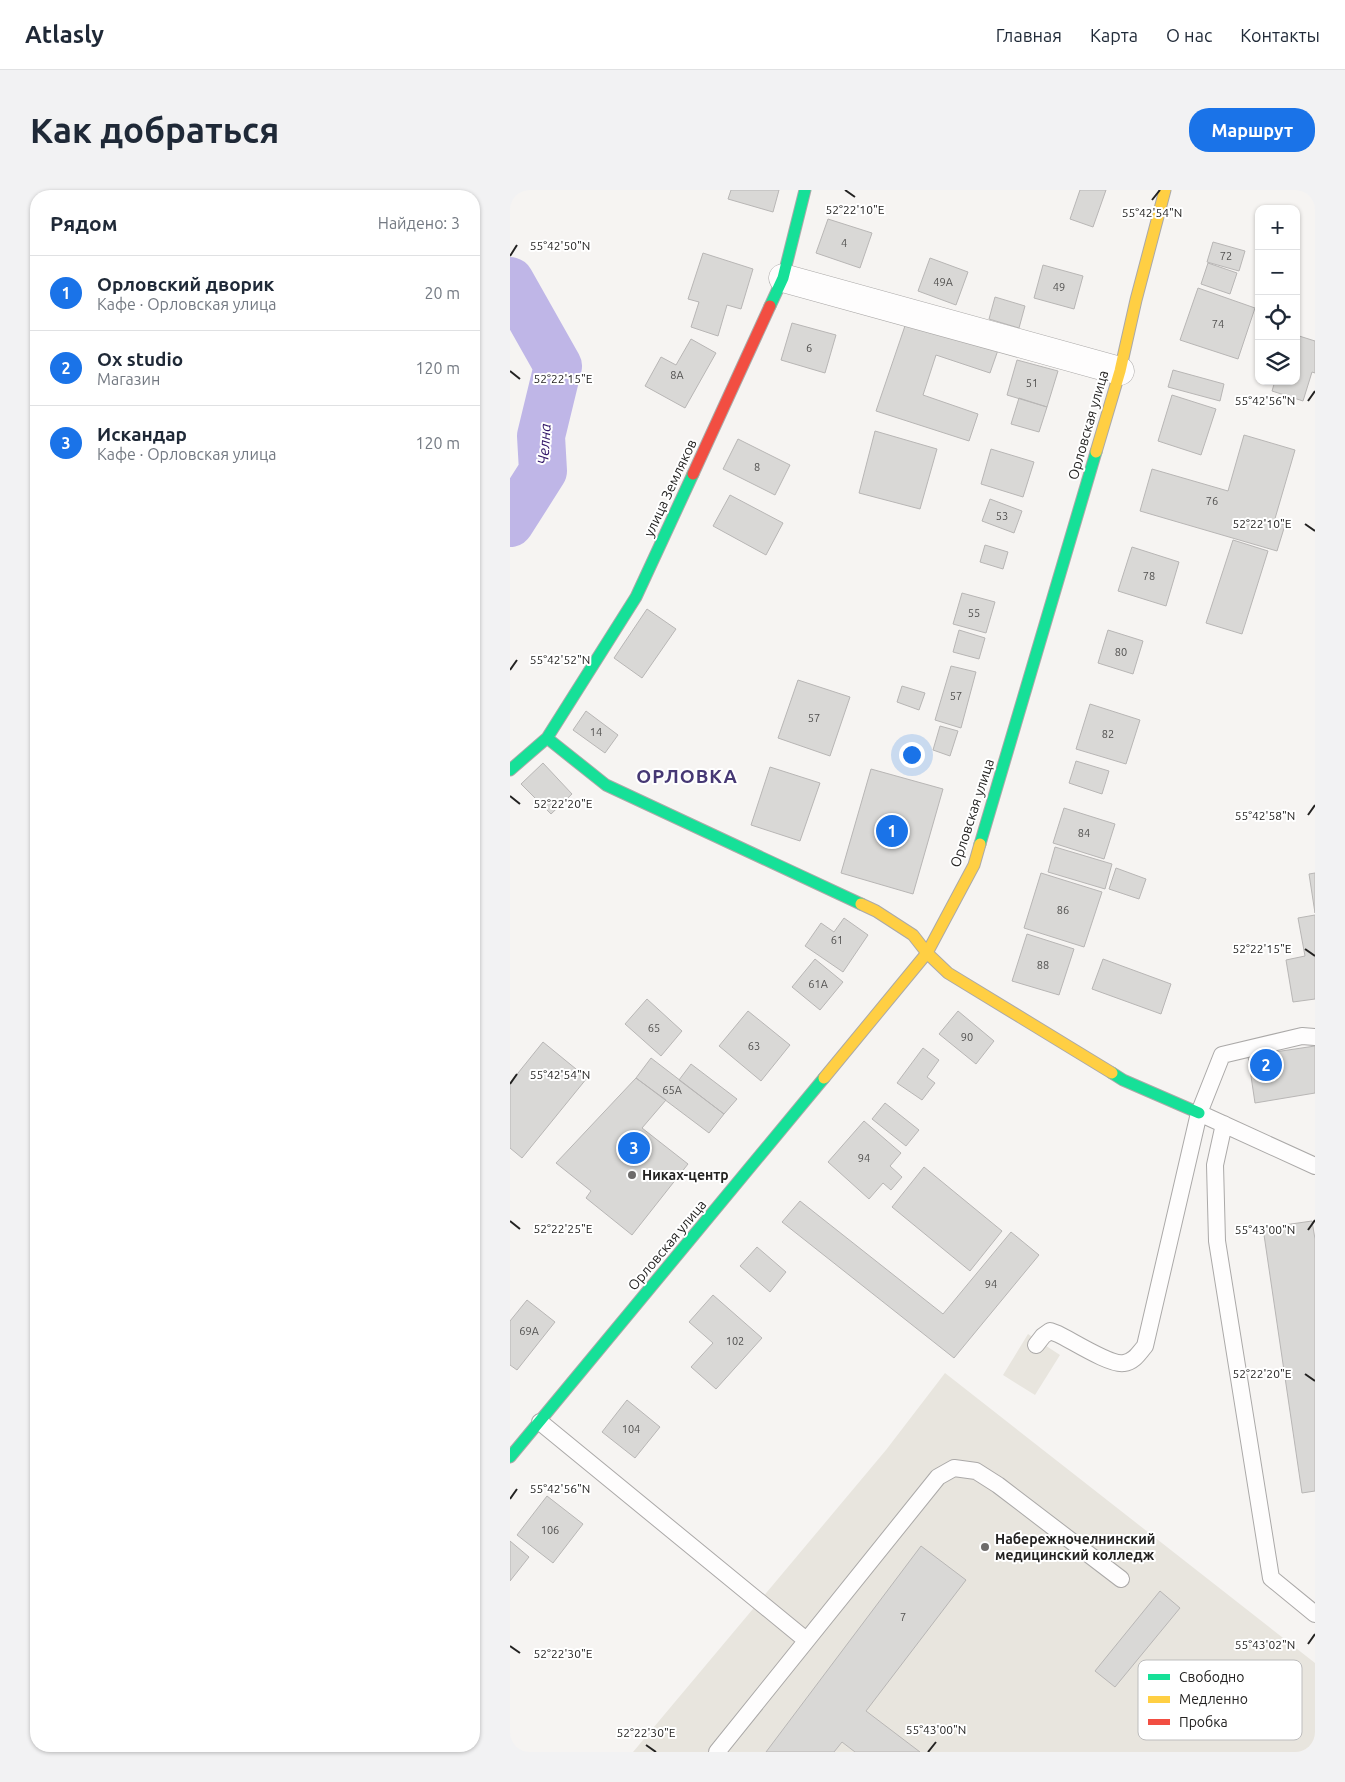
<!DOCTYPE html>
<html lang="ru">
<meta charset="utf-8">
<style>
:root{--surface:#fff;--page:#f2f2f3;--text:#1f2937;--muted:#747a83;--line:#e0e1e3;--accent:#1a73e8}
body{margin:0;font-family:Ubuntu,sans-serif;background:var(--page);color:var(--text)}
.controls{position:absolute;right:15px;top:15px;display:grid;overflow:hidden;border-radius:10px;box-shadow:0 1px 4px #0004}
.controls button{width:45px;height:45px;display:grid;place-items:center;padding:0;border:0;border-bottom:1px solid var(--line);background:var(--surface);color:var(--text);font:25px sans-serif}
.you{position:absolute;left:401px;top:564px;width:18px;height:18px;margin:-12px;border:4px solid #fff;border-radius:50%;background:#1a73e8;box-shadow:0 0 0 8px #1a73e833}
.badge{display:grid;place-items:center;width:32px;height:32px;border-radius:50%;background:var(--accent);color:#fff;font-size:16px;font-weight:700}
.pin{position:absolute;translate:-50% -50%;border:2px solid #fff;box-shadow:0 1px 5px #0006}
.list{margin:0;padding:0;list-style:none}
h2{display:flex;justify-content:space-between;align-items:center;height:65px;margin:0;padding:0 20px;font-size:21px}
h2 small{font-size:16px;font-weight:400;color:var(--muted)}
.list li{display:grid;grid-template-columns:32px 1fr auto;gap:15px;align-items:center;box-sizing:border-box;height:75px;padding:0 20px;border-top:1px solid var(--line)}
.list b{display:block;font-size:19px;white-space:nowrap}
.list p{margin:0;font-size:16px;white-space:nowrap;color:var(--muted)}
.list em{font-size:16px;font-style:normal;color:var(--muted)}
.icon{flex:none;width:28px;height:28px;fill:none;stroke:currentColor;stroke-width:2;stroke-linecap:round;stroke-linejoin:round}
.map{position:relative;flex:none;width:805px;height:1562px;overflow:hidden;border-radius:20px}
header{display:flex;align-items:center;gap:30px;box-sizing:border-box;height:70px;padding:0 25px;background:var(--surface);border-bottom:1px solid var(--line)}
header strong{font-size:24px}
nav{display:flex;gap:28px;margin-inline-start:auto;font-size:18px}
.intro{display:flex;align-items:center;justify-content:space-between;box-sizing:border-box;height:120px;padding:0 30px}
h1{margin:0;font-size:35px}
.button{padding:12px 22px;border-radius:20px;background:var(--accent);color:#fff;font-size:18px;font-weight:700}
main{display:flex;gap:30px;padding:0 30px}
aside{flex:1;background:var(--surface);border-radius:20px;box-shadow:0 1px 4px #0004}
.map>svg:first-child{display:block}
.built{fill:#e8e5de}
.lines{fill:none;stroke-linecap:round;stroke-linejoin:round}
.river{stroke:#bfb6e7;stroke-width:48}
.building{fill:#d9d8d6;stroke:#b8b6b5}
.lane-casing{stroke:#aba9a8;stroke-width:18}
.street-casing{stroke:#aba9a8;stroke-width:29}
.fast-casing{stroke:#aba9a8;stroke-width:13}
.slow-casing{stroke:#aba9a8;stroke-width:13}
.jam-casing{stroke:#aba9a8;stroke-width:13}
.lane{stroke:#fefdfd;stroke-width:16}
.street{stroke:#fefdfd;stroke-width:28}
.fast{stroke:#16e098;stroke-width:11}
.slow{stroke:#ffcf43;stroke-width:11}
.jam{stroke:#f24e42;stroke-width:11}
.ticks{fill:none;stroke:#242322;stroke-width:2}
.poi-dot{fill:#6e6c6b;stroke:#fff;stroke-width:2}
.labels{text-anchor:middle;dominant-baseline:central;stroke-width:4;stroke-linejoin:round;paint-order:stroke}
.number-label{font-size:11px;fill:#51504f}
.street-label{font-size:14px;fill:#242322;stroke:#fff}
.poi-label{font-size:14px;font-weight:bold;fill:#242322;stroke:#fff;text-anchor:start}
.water-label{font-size:15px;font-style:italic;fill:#321668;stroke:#fff}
.district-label{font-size:19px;font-weight:bold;letter-spacing:1px;fill:#463874;stroke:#fff}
.key{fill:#fff;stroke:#bdbdbd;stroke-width:1}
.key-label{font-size:14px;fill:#242322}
.ticks-label{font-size:12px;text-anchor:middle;fill:#242322;stroke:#fff;stroke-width:4;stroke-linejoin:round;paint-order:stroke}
</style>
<header>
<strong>Atlasly</strong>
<nav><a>Главная</a><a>Карта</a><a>О нас</a><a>Контакты</a></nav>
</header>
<div class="intro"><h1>Как добраться</h1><a class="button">Маршрут</a></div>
<main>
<aside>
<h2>Рядом<small>Найдено: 3</small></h2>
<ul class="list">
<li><span class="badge">1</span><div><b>Орловский дворик</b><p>Кафе · Орловская улица</p></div><em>20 m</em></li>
<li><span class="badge">2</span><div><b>Ox studio</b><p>Магазин</p></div><em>120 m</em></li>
<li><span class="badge">3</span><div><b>Искандар</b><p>Кафе · Орловская улица</p></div><em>120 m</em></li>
</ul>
</aside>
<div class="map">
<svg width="805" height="1562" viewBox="0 0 805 1562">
<rect width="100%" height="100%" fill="#f6f4f2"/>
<path class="built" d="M518 1144 550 1165 525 1205 493 1185Z
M435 1183 805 1473V1562H123L376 1260Z"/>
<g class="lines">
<path class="river" d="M0 91 48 176 31 246 33 281 0 333"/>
</g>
<path class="building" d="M221 0H269L263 22 218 9Z
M570 0H596L583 37 560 29Z
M318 29 362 43 350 78 306 63Z
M703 52 735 61 729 81 697 72Z
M193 63 243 79 231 119 217 115 208 146 181 137 189 112 178 109Z
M420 68 458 82 446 115 408 101Z
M698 73 727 83 720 104 691 94Z
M533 75 573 86 564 119 524 108Z
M688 98 745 118 728 169 670 150Z
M485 107 515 116 509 138 479 129Z
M397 130 488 160 480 183 426 165 413 205 468 224 459 251 366 221Z
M282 133 326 145 315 183 271 170Z
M786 145 805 151V183L802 182 793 211 762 201 765 191H786Z
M181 149 206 163 175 218 135 196 151 167 166 175Z
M507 170 548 181 537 217 497 205Z
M663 180 714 194 710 211 658 197Z
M662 205 706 219 691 265 648 251Z
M509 208 537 217 529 242 501 234Z
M365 241 427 259 410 319 349 303Z
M734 245 785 260 764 332 775 335 767 361 630 321 642 279 718 301Z
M228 249 280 275 265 305 213 279Z
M481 259 524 272 513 307 471 294Z
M220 305 273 333 256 365 203 336Z
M480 309 512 321 504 343 472 331Z
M723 350 758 361 732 444 696 433Z
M475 355 498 362 493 379 470 372Z
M622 357 669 372 656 416 608 401Z
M452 403 485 412 476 443 443 434Z
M137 419 166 439 132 488 104 468Z
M449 440 475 448 469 469 443 462Z
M598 440 633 451 623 484 588 473Z
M441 476 466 482 451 538 425 530Z
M288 490 340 507 320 566 268 548Z
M392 496 415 503 409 520 387 512Z
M580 514 630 530 616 574 566 559Z
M76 521 108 545 95 563 63 540Z
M430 536 448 541 440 566 423 560Z
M566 571 599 581 592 604 559 593Z
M33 573 62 604 41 624 11 594Z
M260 577 310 593 290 651 241 635Z
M361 579 433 599 403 704 331 683Z
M554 618 605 634 594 669 543 653Z
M545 657 602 674 595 699 538 682Z
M606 678 636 689 629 709 599 699Z
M531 683 592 702 574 757 514 738Z
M805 683V723L799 684Z
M805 725V809L783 812 776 770 795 766 788 728Z
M334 728 358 745 333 782 295 756 311 733 324 742Z
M517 744 564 759 549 805 502 791Z
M305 769 333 792 310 820 282 797Z
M593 769 661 794 651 824 582 799Z
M137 809 172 841 151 866 115 834Z
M238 821 280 855 251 891 209 856Z
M448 821 484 851 466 874 429 844Z
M33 852 77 888 12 968 0 958V893Z
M805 856V903L745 913 738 866Z
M413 858 429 870 417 887 425 893 412 910 387 893Z
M141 868 214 924 199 943 126 888Z
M181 874 227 909 214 924 169 890Z
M126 888 156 910 132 938 178 974 122 1045 76 1008 81 1001 46 973Z
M375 913 409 940 396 956 362 929Z
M354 931 391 963 380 976 392 987 381 1000 373 993 359 1009 318 972Z
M414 977 492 1041 460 1081 382 1017Z
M290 1011 433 1124 501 1042 529 1065 444 1168 272 1032Z
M802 1031 805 1049V1301L792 1303 753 1038Z
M247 1057 276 1082 260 1102 230 1076Z
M203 1105 252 1148 206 1199 181 1177 203 1153 179 1132Z
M17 1110 45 1132 7 1180 0 1175V1131Z
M117 1210 150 1237 125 1268 92 1242Z
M37 1306 73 1334 43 1373 7 1345Z
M0 1351 19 1367 0 1391Z
M411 1356 456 1390 356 1521 410 1562H345L332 1552 324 1562H256Z
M650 1401 670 1418 605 1497 585 1481Z"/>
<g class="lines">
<g class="lane-casing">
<path id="lane" d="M689 923 805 976
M714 934 705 975 707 1051 761 1388 805 1424
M526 1155 533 1146 540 1141 548 1144C561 1150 601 1176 614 1173 624 1172 629 1163 635 1156L689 923 712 865 792 846 805 847
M30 1232 296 1450
M207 1562 428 1287 444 1278 466 1281 488 1295 611 1389"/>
</g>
<g class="street-casing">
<path id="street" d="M273 88 610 181"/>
</g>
<g class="fast-casing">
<path id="fast" d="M260 116 273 88 295 0
M37 548 96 595 351 714
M0 580 37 548 126 407 183 284
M470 654 586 262
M602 883 613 890 689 923
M0 1267 314 888"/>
</g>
<g class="slow-casing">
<path id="slow" d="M586 262 610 181 626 110 655 0
M351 714 366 721 403 745 417 763 438 783 602 883
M314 888 417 763 464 675 470 654"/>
</g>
<g class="jam-casing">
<path id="jam" d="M183 284 260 116"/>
</g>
<use href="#lane" class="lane"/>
<use href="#street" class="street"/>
<use href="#fast" class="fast"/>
<use href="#slow" class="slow"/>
<use href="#jam" class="jam"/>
</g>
<path class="ticks" d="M335 0 345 7M642 10 650 0M0 66 7 55M0 181 10 189M798 211 805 201M795 334 805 341M0 480 7 470M0 606 10 614M798 625 805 615M795 759 805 766M0 894 7 884M0 1031 10 1039M798 1040 805 1030M795 1184 805 1191M0 1309 7 1299M798 1454 805 1444M0 1456 10 1463M136 1555 146 1562M418 1562 426 1552"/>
<g class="poi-dot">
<circle cx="122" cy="985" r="5"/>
<circle cx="475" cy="1357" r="5"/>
</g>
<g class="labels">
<g class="number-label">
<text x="334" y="53">4</text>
<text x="716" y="66">72</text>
<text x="433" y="92">49А</text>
<text x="549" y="97">49</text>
<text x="708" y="134">74</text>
<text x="299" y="158">6</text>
<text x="167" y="185">8А</text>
<text x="522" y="193">51</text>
<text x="247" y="277">8</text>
<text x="702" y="311">76</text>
<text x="492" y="326">53</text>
<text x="639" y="386">78</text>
<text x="464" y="423">55</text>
<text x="611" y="462">80</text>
<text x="446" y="506">57</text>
<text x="304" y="528">57</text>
<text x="86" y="542">14</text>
<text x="598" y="544">82</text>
<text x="574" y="643">84</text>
<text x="553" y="720">86</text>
<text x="327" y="750">61</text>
<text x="533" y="775">88</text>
<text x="308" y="794">61А</text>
<text x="144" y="838">65</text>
<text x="457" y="847">90</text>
<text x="244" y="856">63</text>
<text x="162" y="900">65А</text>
<text x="354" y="968">94</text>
<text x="481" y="1094">94</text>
<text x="19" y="1141">69А</text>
<text x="225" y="1151">102</text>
<text x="121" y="1239">104</text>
<text x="40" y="1340">106</text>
<text x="393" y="1427">7</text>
</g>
<g class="street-label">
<text transform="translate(578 235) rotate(-74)">Орловская улица</text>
<text transform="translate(160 298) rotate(-65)">улица Земляков</text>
<text transform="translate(462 623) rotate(-72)">Орловская улица</text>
<text transform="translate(157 1055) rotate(-50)">Орловская улица</text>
</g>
<g class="poi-label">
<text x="132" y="985">Никах-центр</text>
<text x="485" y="1349">Набережночелнинский<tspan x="485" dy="16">медицинский колледж</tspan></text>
</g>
<g class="water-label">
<text transform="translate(34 254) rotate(-86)">Челна</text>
</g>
<g class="district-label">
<text x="177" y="586">ОРЛОВКА</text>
</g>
</g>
<rect x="628" y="1470" width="164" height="80" rx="8" class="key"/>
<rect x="638" y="1484" width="22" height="6" fill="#16e098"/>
<rect x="638" y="1506" width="22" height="7" fill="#ffcf43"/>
<rect x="638" y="1529" width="22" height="6" fill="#f24e42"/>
<g class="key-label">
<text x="669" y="1492">Свободно</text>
<text x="669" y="1514">Медленно</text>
<text x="669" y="1537">Пробка</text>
</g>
<g class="ticks-label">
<text x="345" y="24">52°22'10"E</text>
<text x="642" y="27">55°42'54"N</text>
<text x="50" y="60">55°42'50"N</text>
<text x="53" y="193">52°22'15"E</text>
<text x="755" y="215">55°42'56"N</text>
<text x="752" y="338">52°22'10"E</text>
<text x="50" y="474">55°42'52"N</text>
<text x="53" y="618">52°22'20"E</text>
<text x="755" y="630">55°42'58"N</text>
<text x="752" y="763">52°22'15"E</text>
<text x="50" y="889">55°42'54"N</text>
<text x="53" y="1043">52°22'25"E</text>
<text x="755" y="1044">55°43'00"N</text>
<text x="752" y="1188">52°22'20"E</text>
<text x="50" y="1303">55°42'56"N</text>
<text x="755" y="1459">55°43'02"N</text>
<text x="53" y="1468">52°22'30"E</text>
<text x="426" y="1544">55°43'00"N</text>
<text x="136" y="1547">52°22'30"E</text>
</g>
</svg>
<div class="controls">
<button>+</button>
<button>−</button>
<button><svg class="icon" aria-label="locate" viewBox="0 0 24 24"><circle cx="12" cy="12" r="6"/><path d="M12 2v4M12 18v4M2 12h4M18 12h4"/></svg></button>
<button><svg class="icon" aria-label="layers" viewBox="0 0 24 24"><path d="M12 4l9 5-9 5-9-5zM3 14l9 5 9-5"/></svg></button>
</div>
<div class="you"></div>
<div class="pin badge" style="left:382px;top:641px">1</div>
<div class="pin badge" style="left:756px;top:875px">2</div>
<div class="pin badge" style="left:124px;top:958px">3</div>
</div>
</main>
